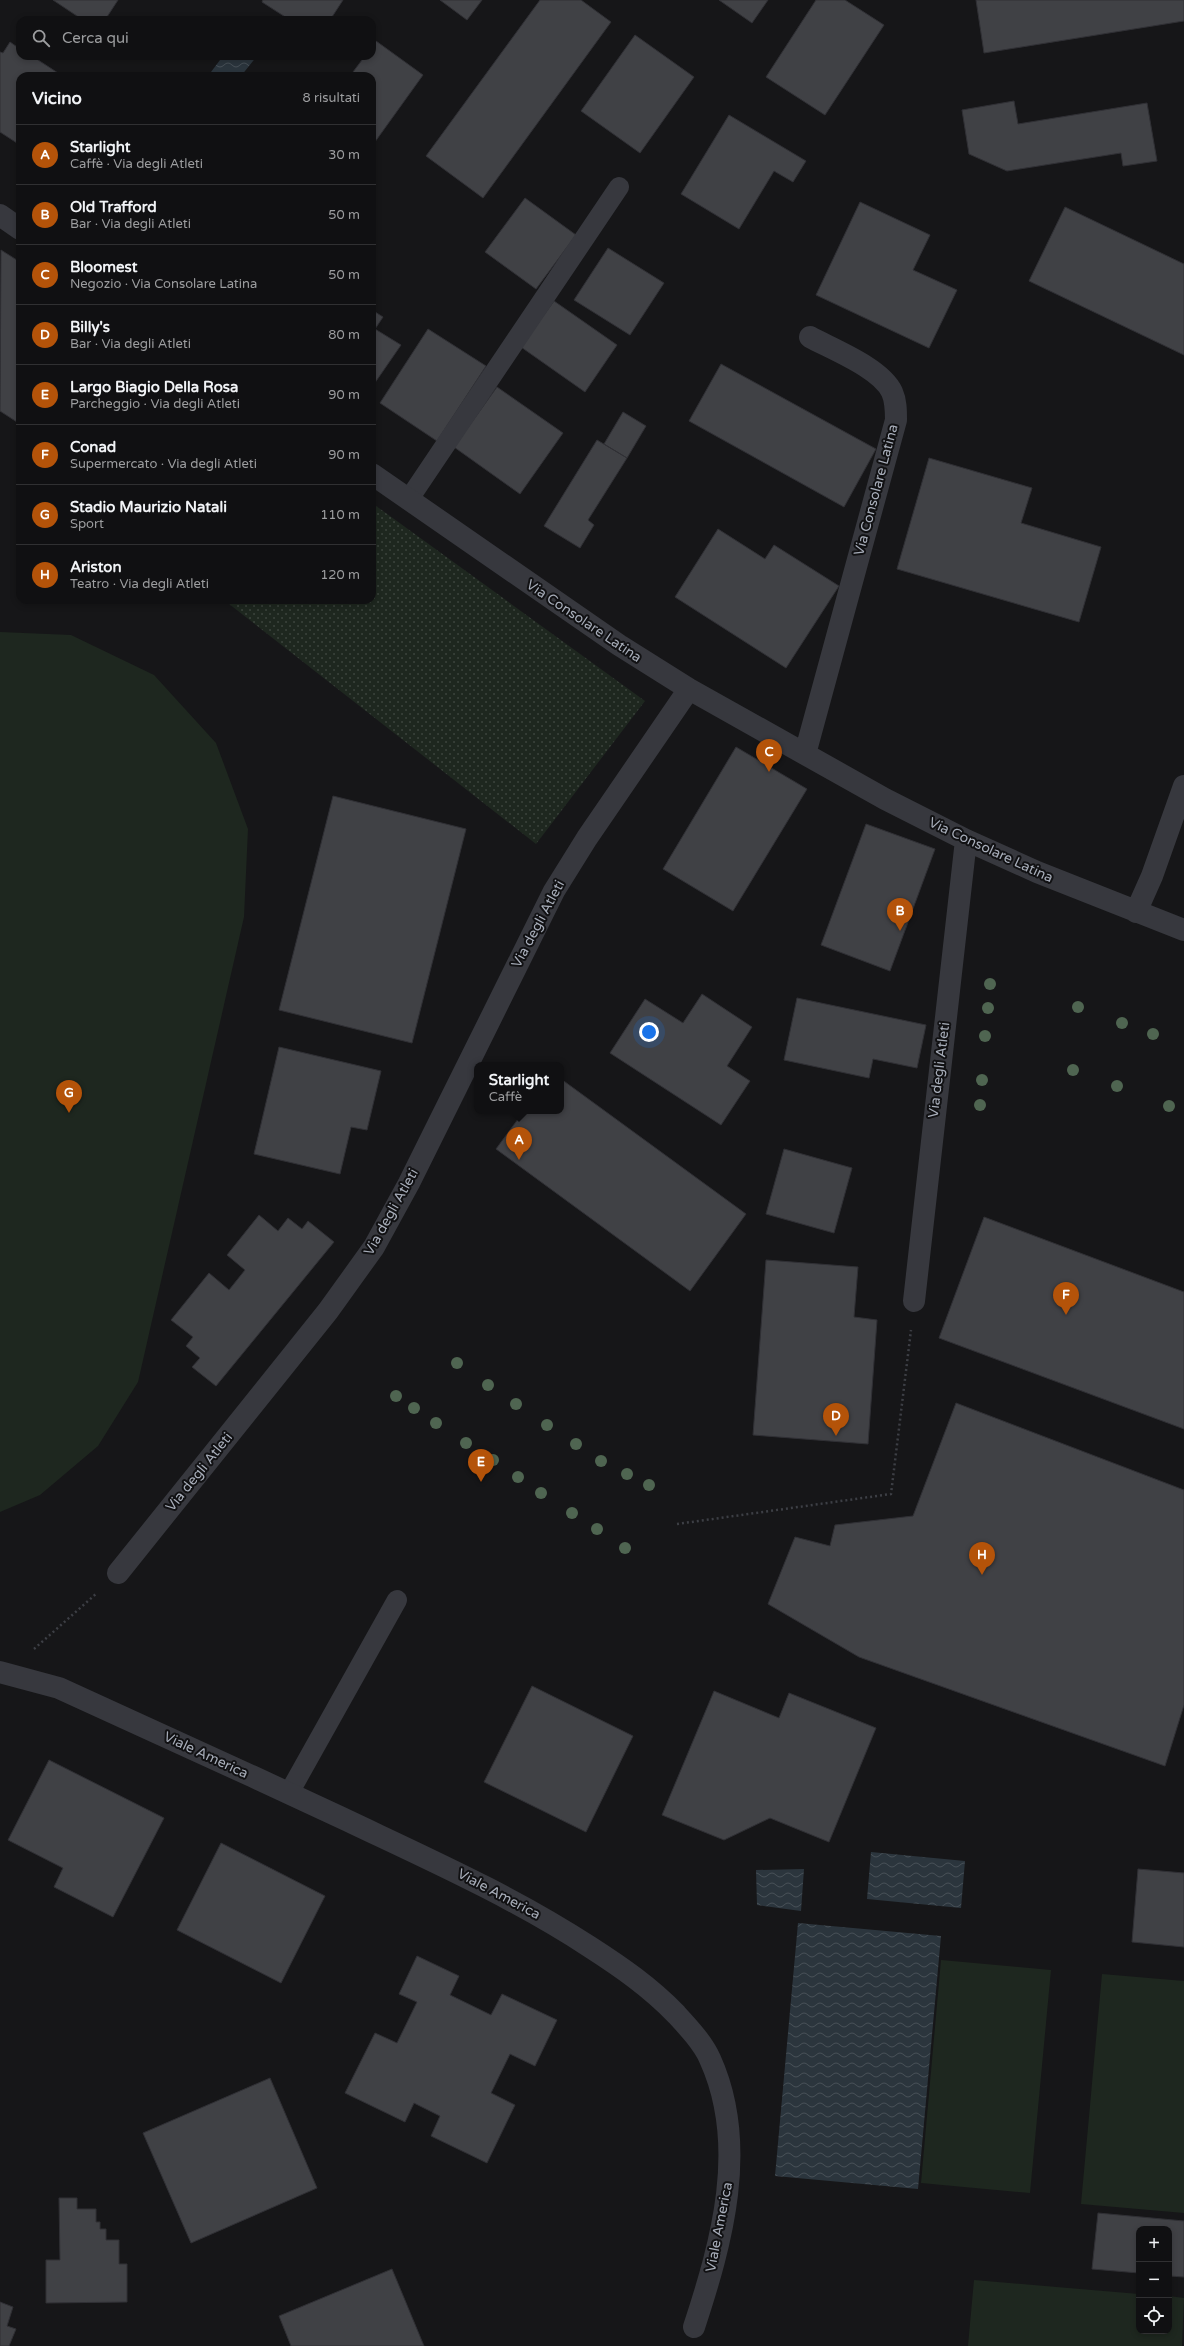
<!DOCTYPE html>
<html lang="it">
<meta charset="utf-8">
<style>
:root{--surface:#101012;--page:#19191b;--text:#f1f3f6;--muted:#9c9d9f;--line:#303032;--accent:#b45309}
body{margin:0;font-family:"Varela Round",sans-serif;background:var(--page);color:var(--text)}
.controls{position:absolute;right:12px;bottom:12px;display:grid;overflow:hidden;border-radius:8px;box-shadow:0 2px 6px #0003}
.controls button{width:36px;height:36px;display:grid;place-items:center;padding:0;border:0;border-bottom:1px solid var(--line);background:var(--surface);color:var(--text);font:20px sans-serif}
.you{position:absolute;left:649px;top:1032px;width:14px;height:14px;margin:-10px;border:3px solid #fff;border-radius:50%;background:#1a73e8;box-shadow:0 0 0 6px #1a73e833}
.badge{display:grid;place-items:center;width:26px;height:26px;border-radius:50%;background:var(--accent);color:#fff;font-size:13px;font-weight:700}
.pin{position:absolute;translate:-50% -33px;filter:drop-shadow(0 1px 2px #0008)}
.pin::after{content:'';position:absolute;top:21px;width:14px;height:12px;background:inherit;clip-path:polygon(0 0,100% 0,50% 100%)}
.popup{position:absolute;left:474px;top:1062px;width:90px;height:52px;box-sizing:border-box;display:grid;place-content:center;border-radius:8px;background:var(--surface);filter:drop-shadow(0 1px 3px #0005);font-size:13px;white-space:nowrap;color:var(--muted)}
.popup b{font-size:15px;color:var(--text)}
.popup::after{content:'';position:absolute;left:50%;top:100%;margin-left:-8px;border:8px solid transparent;border-top-color:var(--surface)}
.list{margin:0;padding:0;list-style:none}
h2{display:flex;justify-content:space-between;align-items:center;height:52px;margin:0;padding:0 16px;font-size:17px}
h2 small{font-size:13px;font-weight:400;color:var(--muted)}
.list li{display:grid;grid-template-columns:26px 1fr auto;gap:12px;align-items:center;box-sizing:border-box;height:60px;padding:0 16px;border-top:1px solid var(--line)}
.list b{display:block;font-size:15px;white-space:nowrap}
.list p{margin:0;font-size:13px;white-space:nowrap;color:var(--muted)}
.list em{font-size:13px;font-style:normal;color:var(--muted)}
.icon{flex:none;width:22px;height:22px;fill:none;stroke:currentColor;stroke-width:2;stroke-linecap:round;stroke-linejoin:round}
.map{position:relative;flex:none;width:1184px;height:2346px;overflow:hidden}
.search{position:absolute;background:var(--surface);box-shadow:0 2px 6px #0003;left:16px;top:16px;width:360px;height:44px;display:flex;align-items:center;gap:10px;box-sizing:border-box;padding:0 14px;border-radius:12px;color:var(--muted);font-size:15px}
.panel{position:absolute;background:var(--surface);box-shadow:0 2px 6px #0003;left:16px;top:72px;width:360px;height:532px;border-radius:12px}
.map>svg:first-child{display:block}
.park{fill:url(#park-dots)}
.pitch{fill:#1e271f}
.water{fill:url(#water-waves)}
.building{fill:#404145;stroke:#303035}
.lines{fill:none;stroke-linecap:round;stroke-linejoin:round}
.path{stroke:#3d3f45;stroke-width:2.5;stroke-dasharray:2 3;stroke-linecap:butt}
.lane{stroke:#37383e;stroke-width:20}
.street{stroke:#37383e;stroke-width:22}
.tree{fill:#4f6551}
.labels{text-anchor:middle;dominant-baseline:central;stroke-width:4;stroke-linejoin:round;paint-order:stroke}
.street-label{font-size:14px;fill:#a7adb9;stroke:#111113}
</style>
<div class="map">
<svg width="1184" height="2346" viewBox="0 0 1184 2346">
<defs>
<pattern id="park-dots" width="8" height="8" patternUnits="userSpaceOnUse"><rect width="8" height="8" fill="#1e271f"/><path d="M2 2h.1M6 6h.1" fill="none" stroke="#3c443d" stroke-width="1.8" stroke-linecap="round"/></pattern>
<pattern id="water-waves" width="16" height="10" patternUnits="userSpaceOnUse"><rect width="16" height="10" fill="#2b353d"/><path d="M0 5q4-4 8 0t8 0" fill="none" stroke="#475057"/></pattern>
</defs>
<rect width="100%" height="100%" fill="#161618"/>
<path class="park" d="M372 503 645 701 536 844 224 600H372Z"/>
<path class="pitch" d="M0 632 71 635 154 675 216 743 248 829 244 917 138 1382 98 1446 40 1495 0 1512Z
M941 1960 1051 1970 1030 2193 921 2183Z
M1102 1974 1184 1981V2213L1081 2204Z
M974 2280 1139 2294V2331H1169V2296L1184 2298 1182 2346H968Z"/>
<path class="water" d="M223 56H257L241 76H216L211 72Z
M871 1852 965 1861 961 1908 867 1899Z
M804 1869 801 1911 757 1905 756 1870Z
M798 1923 941 1936 918 2189 775 2176Z"/>
<path class="building" d="M53 0H118L105 20H83Z
M263 0H343L330 20H290L262 2Z
M440 0H482L467 20Z
M540 0H581L611 22 483 198 426 156Z
M719 0H768L752 23Z
M816 0H845L884 25 825 115 766 77Z
M976 0H1184V21L984 53Z
M635 35 694 77 640 153 581 111Z
M376 41 423 75 372 146V76H350L365 56H372V46Z
M10 42 20 49V56H32L61 75 20 76V145L0 132V52L3 53Z
M1014 101 1018 124 1147 103 1157 161 1123 166 1121 153 1007 171 969 154 962 110Z
M729 115 806 161 793 182 774 171 739 229 681 194Z
M525 198 576 235 536 289 485 252Z
M860 202 930 235 913 270 957 290 929 348 816 295Z
M1065 207 1184 264V355L1029 281Z
M608 248 664 283 630 335 574 300Z
M1 250 20 262V424L0 411Z
M554 301 617 345 585 392 521 347Z
M372 310 383 317 375 329 401 345 372 387Z
M428 329 486 366 437 441 380 403Z
M721 364 876 449 844 507 689 421Z
M497 387 563 433 520 494 454 447Z
M623 412 646 426 627 458 604 444Z
M597 440 627 458 588 520 594 525 580 548 544 526Z
M929 458 1032 488 1021 523 1101 547 1079 622 897 569Z
M718 529 765 559 774 545 839 586 786 668 675 597Z
M736 747 807 789 733 911 663 869Z
M333 796 466 829 412 1043 279 1010Z
M866 824 935 849 890 971 821 945Z
M702 994 752 1027 727 1066 750 1081 721 1125 610 1053 645 999 683 1023Z
M797 998 926 1025 917 1068 873 1059 869 1078 784 1060Z
M279 1047 381 1071 367 1130 351 1127 340 1174 254 1154Z
M561 1079 746 1214 690 1291 496 1149 524 1111H561Z
M784 1149 852 1168 834 1233 766 1214Z
M259 1215 278 1231 288 1218 302 1229 308 1221 334 1242 216 1386 192 1367 200 1358 186 1346 193 1337 171 1320 209 1273 229 1290 245 1270 227 1255Z
M984 1217 1184 1292V1429L939 1338Z
M766 1260 858 1267 854 1317 877 1320 868 1444 753 1435Z
M956 1403 1184 1490V1705L1165 1766 859 1657 768 1604 795 1537 830 1546 835 1525 913 1516Z
M532 1686 633 1736 586 1832 484 1782Z
M714 1691 779 1718 789 1693 876 1728 829 1842 770 1818 724 1840 662 1815Z
M49 1760 164 1818 113 1917 54 1887 63 1868 8 1840Z
M221 1843 325 1896 281 1983 177 1930Z
M1138 1869 1184 1873V1947L1132 1942Z
M417 1956 459 1976 450 1995 491 2015 502 1994 557 2020 535 2066 510 2054 491 2093 515 2105 487 2163 431 2136 440 2116 414 2103 405 2122 345 2093 375 2033 397 2043 417 2002 399 1994Z
M270 2078 317 2188 191 2243 143 2133Z
M59 2198H77V2209H96V2222H100V2229H106V2240H119V2264H127V2302L46 2303V2260H60Z
M1098 2213 1184 2221V2277L1169 2276V2229H1139V2273L1092 2269Z
M392 2269 424 2346H291L279 2316Z
M0 2302 13 2307 7 2326 16 2329 9 2346H0Z"/>
<g class="lines">
<path class="path" d="M677 1524 891 1494 911 1330
M34 1649 97 1593"/>
<path class="lane" d="M409 499 619 187
M289 1793 397 1600"/>
<path class="street" d="M0 215 20 229
M372 474 619 645 689 689 885 799 966 840 1037 872 1184 930
M805 754 896 420C896 410 896 401 892 392 881 368 832 349 810 337
M1136 912 1152 876 1184 786
M914 1301 966 840
M118 1573 328 1311 374 1247 409 1183 554 891 587 838 689 689
M0 1672 59 1688C154 1731 248 1774 342 1818 426 1858 512 1896 590 1947 621 1967 650 1987 676 2014 688 2027 703 2043 710 2059 749 2145 722 2242 694 2327"/>
</g>
<g class="tree">
<circle cx="990" cy="984" r="6"/>
<circle cx="1078" cy="1007" r="6"/>
<circle cx="988" cy="1008" r="6"/>
<circle cx="1122" cy="1023" r="6"/>
<circle cx="1153" cy="1034" r="6"/>
<circle cx="985" cy="1036" r="6"/>
<circle cx="1073" cy="1070" r="6"/>
<circle cx="982" cy="1080" r="6"/>
<circle cx="1117" cy="1086" r="6"/>
<circle cx="980" cy="1105" r="6"/>
<circle cx="1169" cy="1106" r="6"/>
<circle cx="457" cy="1363" r="6"/>
<circle cx="488" cy="1385" r="6"/>
<circle cx="396" cy="1396" r="6"/>
<circle cx="516" cy="1404" r="6"/>
<circle cx="414" cy="1408" r="6"/>
<circle cx="436" cy="1423" r="6"/>
<circle cx="547" cy="1425" r="6"/>
<circle cx="466" cy="1443" r="6"/>
<circle cx="576" cy="1444" r="6"/>
<circle cx="493" cy="1460" r="6"/>
<circle cx="601" cy="1461" r="6"/>
<circle cx="627" cy="1474" r="6"/>
<circle cx="518" cy="1477" r="6"/>
<circle cx="649" cy="1485" r="6"/>
<circle cx="541" cy="1493" r="6"/>
<circle cx="572" cy="1513" r="6"/>
<circle cx="597" cy="1529" r="6"/>
<circle cx="625" cy="1548" r="6"/>
</g>
<g class="labels">
<g class="street-label">
<text transform="translate(876 490) rotate(-75)">Via Consolare Latina</text>
<text transform="translate(584 621) rotate(34)">Via Consolare Latina</text>
<text transform="translate(991 850) rotate(25)">Via Consolare Latina</text>
<text transform="translate(538 924) rotate(-62)">Via degli Atleti</text>
<text transform="translate(939 1070) rotate(-83)">Via degli Atleti</text>
<text transform="translate(391 1212) rotate(-61)">Via degli Atleti</text>
<text transform="translate(199 1472) rotate(-51)">Via degli Atleti</text>
<text transform="translate(206 1755) rotate(25)">Viale America</text>
<text transform="translate(499 1894) rotate(28)">Viale America</text>
<text transform="translate(719 2227) rotate(-79)">Viale America</text>
</g>
</g>
</svg>
<div class="controls">
<button>+</button>
<button>−</button>
<button><svg class="icon" aria-label="locate" viewBox="0 0 24 24"><circle cx="12" cy="12" r="6"/><path d="M12 2v4M12 18v4M2 12h4M18 12h4"/></svg></button>
</div>
<div class="you"></div>
<div class="pin badge" style="left:519px;top:1160px">A</div>
<div class="popup"><b>Starlight</b>Caffè</div>
<div class="pin badge" style="left:900px;top:931px">B</div>
<div class="pin badge" style="left:769px;top:772px">C</div>
<div class="pin badge" style="left:836px;top:1436px">D</div>
<div class="pin badge" style="left:481px;top:1482px">E</div>
<div class="pin badge" style="left:1066px;top:1315px">F</div>
<div class="pin badge" style="left:69px;top:1113px">G</div>
<div class="pin badge" style="left:982px;top:1575px">H</div>
<div class="search"><svg class="icon" aria-label="search" viewBox="0 0 24 24"><circle cx="10" cy="10" r="6"/><path d="M15 15l6 6"/></svg>Cerca qui</div>
<section class="panel">
<h2>Vicino<small>8 risultati</small></h2>
<ul class="list">
<li><span class="badge">A</span><div><b>Starlight</b><p>Caffè · Via degli Atleti</p></div><em>30 m</em></li>
<li><span class="badge">B</span><div><b>Old Trafford</b><p>Bar · Via degli Atleti</p></div><em>50 m</em></li>
<li><span class="badge">C</span><div><b>Bloomest</b><p>Negozio · Via Consolare Latina</p></div><em>50 m</em></li>
<li><span class="badge">D</span><div><b>Billy's</b><p>Bar · Via degli Atleti</p></div><em>80 m</em></li>
<li><span class="badge">E</span><div><b>Largo Biagio Della Rosa</b><p>Parcheggio · Via degli Atleti</p></div><em>90 m</em></li>
<li><span class="badge">F</span><div><b>Conad</b><p>Supermercato · Via degli Atleti</p></div><em>90 m</em></li>
<li><span class="badge">G</span><div><b>Stadio Maurizio Natali</b><p>Sport</p></div><em>110 m</em></li>
<li><span class="badge">H</span><div><b>Ariston</b><p>Teatro · Via degli Atleti</p></div><em>120 m</em></li>
</ul>
</section>
</div>
